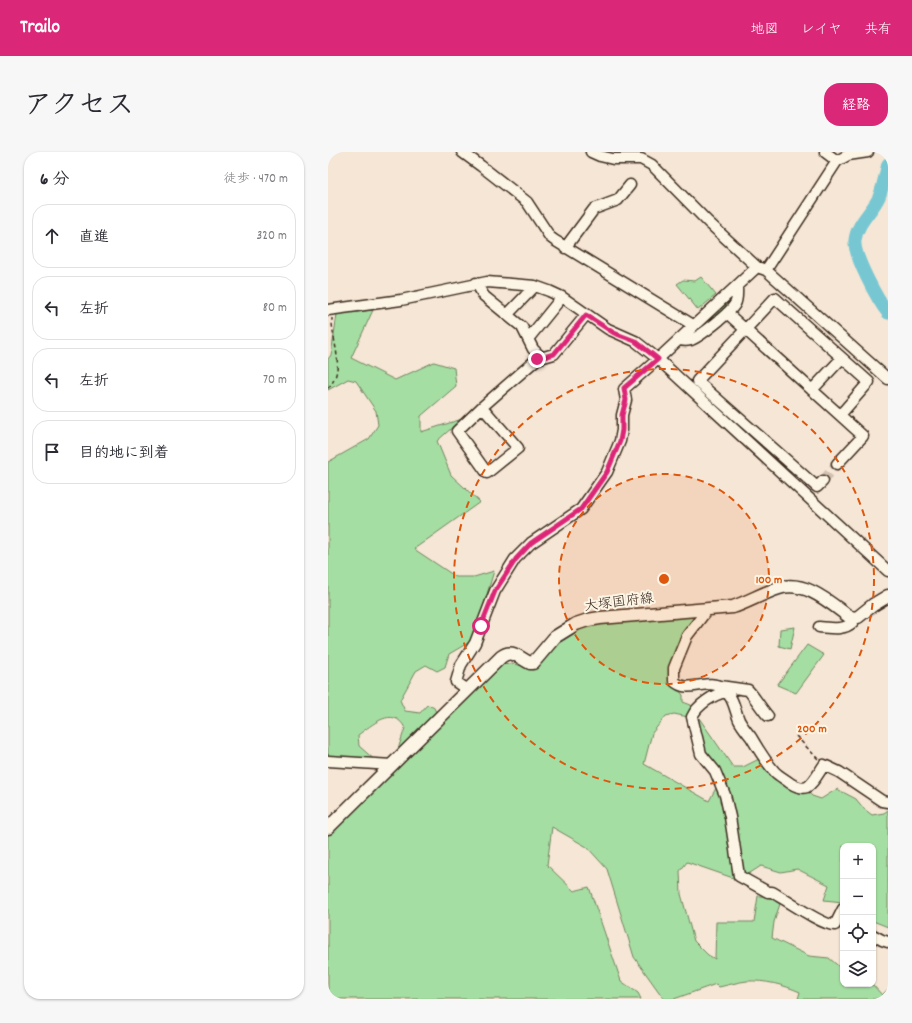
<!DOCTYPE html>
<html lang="ja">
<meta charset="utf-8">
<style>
:root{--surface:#fff;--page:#f7f7f7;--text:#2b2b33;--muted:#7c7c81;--line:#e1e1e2;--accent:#db2777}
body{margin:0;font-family:Dekko,"Klee One",sans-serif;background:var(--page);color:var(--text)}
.controls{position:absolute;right:12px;bottom:12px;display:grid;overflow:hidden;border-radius:8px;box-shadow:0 1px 3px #0004}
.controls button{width:36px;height:36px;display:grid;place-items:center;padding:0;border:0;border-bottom:1px solid var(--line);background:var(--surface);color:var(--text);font:20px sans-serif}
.stop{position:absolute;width:12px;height:12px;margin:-9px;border:3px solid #db2777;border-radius:50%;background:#fff}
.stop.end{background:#db2777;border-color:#fff;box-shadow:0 1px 4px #0008}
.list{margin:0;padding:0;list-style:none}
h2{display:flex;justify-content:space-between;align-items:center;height:52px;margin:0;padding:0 16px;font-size:17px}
h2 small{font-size:13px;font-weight:400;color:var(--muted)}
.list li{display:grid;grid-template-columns:26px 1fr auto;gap:12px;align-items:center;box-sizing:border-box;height:64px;margin:0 8px 8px;padding:0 8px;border:1px solid var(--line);border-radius:16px}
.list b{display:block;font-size:15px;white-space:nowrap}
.list em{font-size:13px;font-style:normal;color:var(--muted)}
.icon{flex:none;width:22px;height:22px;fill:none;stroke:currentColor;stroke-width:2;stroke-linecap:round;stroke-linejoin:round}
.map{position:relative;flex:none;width:560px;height:847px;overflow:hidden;border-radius:16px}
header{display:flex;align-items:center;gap:24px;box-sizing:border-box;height:56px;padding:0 20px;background:var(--accent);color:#fff}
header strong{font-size:19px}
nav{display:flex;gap:22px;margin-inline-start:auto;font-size:14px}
.intro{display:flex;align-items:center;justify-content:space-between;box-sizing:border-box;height:96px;padding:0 24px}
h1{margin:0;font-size:28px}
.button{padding:10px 18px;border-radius:16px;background:var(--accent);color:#fff;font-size:14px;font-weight:700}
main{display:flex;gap:24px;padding:0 24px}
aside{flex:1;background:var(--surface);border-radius:16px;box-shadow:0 1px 3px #0004}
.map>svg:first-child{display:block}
.green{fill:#a5dea2;stroke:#708460}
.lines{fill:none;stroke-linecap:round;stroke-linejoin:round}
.river{stroke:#77c7d2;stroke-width:13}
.minor-tunnel{stroke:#d1c0b0;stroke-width:10;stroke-dasharray:10 5;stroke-linecap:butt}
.minor-casing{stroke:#3b2a1e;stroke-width:13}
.major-casing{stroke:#3b2a1e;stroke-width:15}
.path{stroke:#3b2a1e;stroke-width:1.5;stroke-dasharray:4 3;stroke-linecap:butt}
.minor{stroke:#fcf5e5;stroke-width:10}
.major{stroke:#fcf5e5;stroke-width:12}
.route{stroke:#db2777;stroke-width:5}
.ring{fill:none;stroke:#df570d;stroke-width:2;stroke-dasharray:7 5}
.labels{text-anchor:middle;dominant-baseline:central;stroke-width:4;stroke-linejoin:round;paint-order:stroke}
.street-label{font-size:14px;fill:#3b2a1e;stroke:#fcf5e5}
.centre{fill:#df570d;stroke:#fcf5e5;stroke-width:2}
.ring-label{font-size:12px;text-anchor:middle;font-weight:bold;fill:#df570d;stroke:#fcf5e5;stroke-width:4;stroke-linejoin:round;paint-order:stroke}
</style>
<header>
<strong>Trailo</strong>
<nav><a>地図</a><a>レイヤ</a><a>共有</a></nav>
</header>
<div class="intro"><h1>アクセス</h1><a class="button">経路</a></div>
<main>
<aside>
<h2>6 分<small>徒歩 · 470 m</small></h2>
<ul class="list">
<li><svg class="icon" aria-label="ahead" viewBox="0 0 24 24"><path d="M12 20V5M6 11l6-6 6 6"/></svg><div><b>直進</b></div><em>320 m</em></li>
<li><svg class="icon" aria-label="left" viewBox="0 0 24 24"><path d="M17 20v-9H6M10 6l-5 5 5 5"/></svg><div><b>左折</b></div><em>80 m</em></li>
<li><svg class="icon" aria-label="left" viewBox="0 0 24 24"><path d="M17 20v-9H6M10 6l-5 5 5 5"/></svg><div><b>左折</b></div><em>70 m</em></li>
<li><svg class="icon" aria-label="arrive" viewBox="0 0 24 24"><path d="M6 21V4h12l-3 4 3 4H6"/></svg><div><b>目的地に到着</b></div></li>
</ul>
</aside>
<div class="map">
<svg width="560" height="847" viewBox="0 0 560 847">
<rect width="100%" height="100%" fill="#f6e6d5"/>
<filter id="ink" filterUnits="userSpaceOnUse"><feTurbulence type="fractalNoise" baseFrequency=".025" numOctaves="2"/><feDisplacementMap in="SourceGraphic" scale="8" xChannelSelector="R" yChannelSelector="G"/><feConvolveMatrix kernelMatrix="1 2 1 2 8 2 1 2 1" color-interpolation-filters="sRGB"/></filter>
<g filter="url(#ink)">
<path class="green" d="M373 125 388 143 370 158 349 132 355 128 367 129Z
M405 142 406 151 363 185H356Z
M45 158 23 206 67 228 106 210 126 216 128 234 93 264V280L134 267 109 289 123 323 152 350 86 397 128 425H146L166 419 145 488 121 502 117 515 109 519 98 513 88 519 72 548 77 559 92 561 99 553 105 554 109 562 75 598 70 597 77 576C65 553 44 573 30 583L31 594 48 609 0 606V310L41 287 50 273 48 259 28 229 20 227 0 238V207L3 203 9 162Z
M370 464 345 531 355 543V550L363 553V561L360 565 346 562 338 564 324 581 316 612 381 649 394 625C390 615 384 609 378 600 374 594 369 573 371 566L405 615H415L433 606 477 636 484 644 493 647 509 637 528 647 536 657 544 663 556 661 560 658V775L545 769V694H515V750L496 748 501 733 469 717 453 720 433 714 422 721 408 727 359 710 352 719 353 742 366 789 380 803 387 807 388 770H426L430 744H439L452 752 446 770 444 786 481 804 501 806 515 818V832H544L554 843 560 837V847H470L472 840C456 833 437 828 419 829 410 830 400 833 391 835L388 832 346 847H336L306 805 279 717 259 695 224 675 219 713 246 739 261 735 293 829 310 841 313 847H0V681L174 511 200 514 231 487 262 471Z
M467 475 462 497 451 494 452 477Z
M479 493 496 503 468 541 449 533Z"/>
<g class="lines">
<path class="river" d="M560 12C557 23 555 35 551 45 544 60 529 71 527 88 525 103 550 149 560 161"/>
<path class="minor-tunnel" d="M495 329 509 312"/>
<g class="minor-casing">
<path id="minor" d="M134 0 153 14 199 50 222 85 226 88 365 173
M263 0 272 4 285 7H313L324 13 380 70 429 115 438 118 560 227
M497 0 509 9
M237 96 266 57 290 48 302 33
M438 118 509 9 520 3 540 0
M148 131 156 144 194 175 205 197 213 205
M0 158 73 148 159 130 207 134 221 139 234 145 280 177 307 189 330 207 560 419
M399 161 535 284 509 312
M179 163 207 134
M200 187 234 145
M351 187C354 189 359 189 363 188 373 184 402 161 407 152 410 147 409 140 409 134
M484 238 514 206
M154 255 190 296 159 321 129 279 154 255 209 207 226 202 258 163
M495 329 489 335 369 229 447 146 541 230 512 263
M379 458 359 484 346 516V529C360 543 380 525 394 536 406 545 406 556 411 568 414 574 419 580 423 585 430 597 438 610 447 620 451 624 457 627 462 631 467 634 474 637 479 635 486 631 491 620 496 613L511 620 554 649 560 650
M491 475C503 476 516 479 525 470L526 466
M392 534 420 538C423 540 435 559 440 564
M140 538 128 530 133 513 147 491 167 439 187 407 203 391 253 357 279 320 292 289 294 278V263L298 248 296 237 330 207 429 115
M398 540C386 542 369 553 364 565L373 602 387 619 397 643 402 665 411 724 440 740H444C455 746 497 775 507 773L515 757
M0 609 64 613
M545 783 554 788 560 790"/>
</g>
<g class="major-casing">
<path id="major" d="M0 676 173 505C184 496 191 506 202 511H205L227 485 248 472 260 468 272 466 405 455C420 450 435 441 451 436 477 428 501 450 520 464L526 466 530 465 545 453 560 444"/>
</g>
<path class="path" d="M0 236C19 217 3 188 4 166
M468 584 490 607"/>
<use href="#minor" class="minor"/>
<use href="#major" class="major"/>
</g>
</g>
<g class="lines" filter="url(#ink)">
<path class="route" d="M153 474 167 439 188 407 203 391 253 357 279 320 292 289 294 278V263L298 248 296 236 330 207 307 189 286 181 258 163 226 202 209 207"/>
</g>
<circle cx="336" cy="427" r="105" fill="#df570d" fill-opacity=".12"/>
<g class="ring">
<circle cx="336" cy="427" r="105"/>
<circle cx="336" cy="427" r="210"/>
</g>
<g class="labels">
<g class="street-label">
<text transform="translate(291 451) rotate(-7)">大塚国府線</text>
</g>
</g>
<circle cx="336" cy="427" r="6" class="centre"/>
<g class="ring-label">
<text x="441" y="431">100 m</text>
<text x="484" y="580">200 m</text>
</g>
</svg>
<div class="controls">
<button>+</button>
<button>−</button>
<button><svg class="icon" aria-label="locate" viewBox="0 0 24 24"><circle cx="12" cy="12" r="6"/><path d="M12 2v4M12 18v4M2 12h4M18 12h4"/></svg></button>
<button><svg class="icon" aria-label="layers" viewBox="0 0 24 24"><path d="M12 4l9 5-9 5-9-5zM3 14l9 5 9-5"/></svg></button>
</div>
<div class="stop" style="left:153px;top:474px"></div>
<div class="stop end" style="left:209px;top:207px"></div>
</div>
</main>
